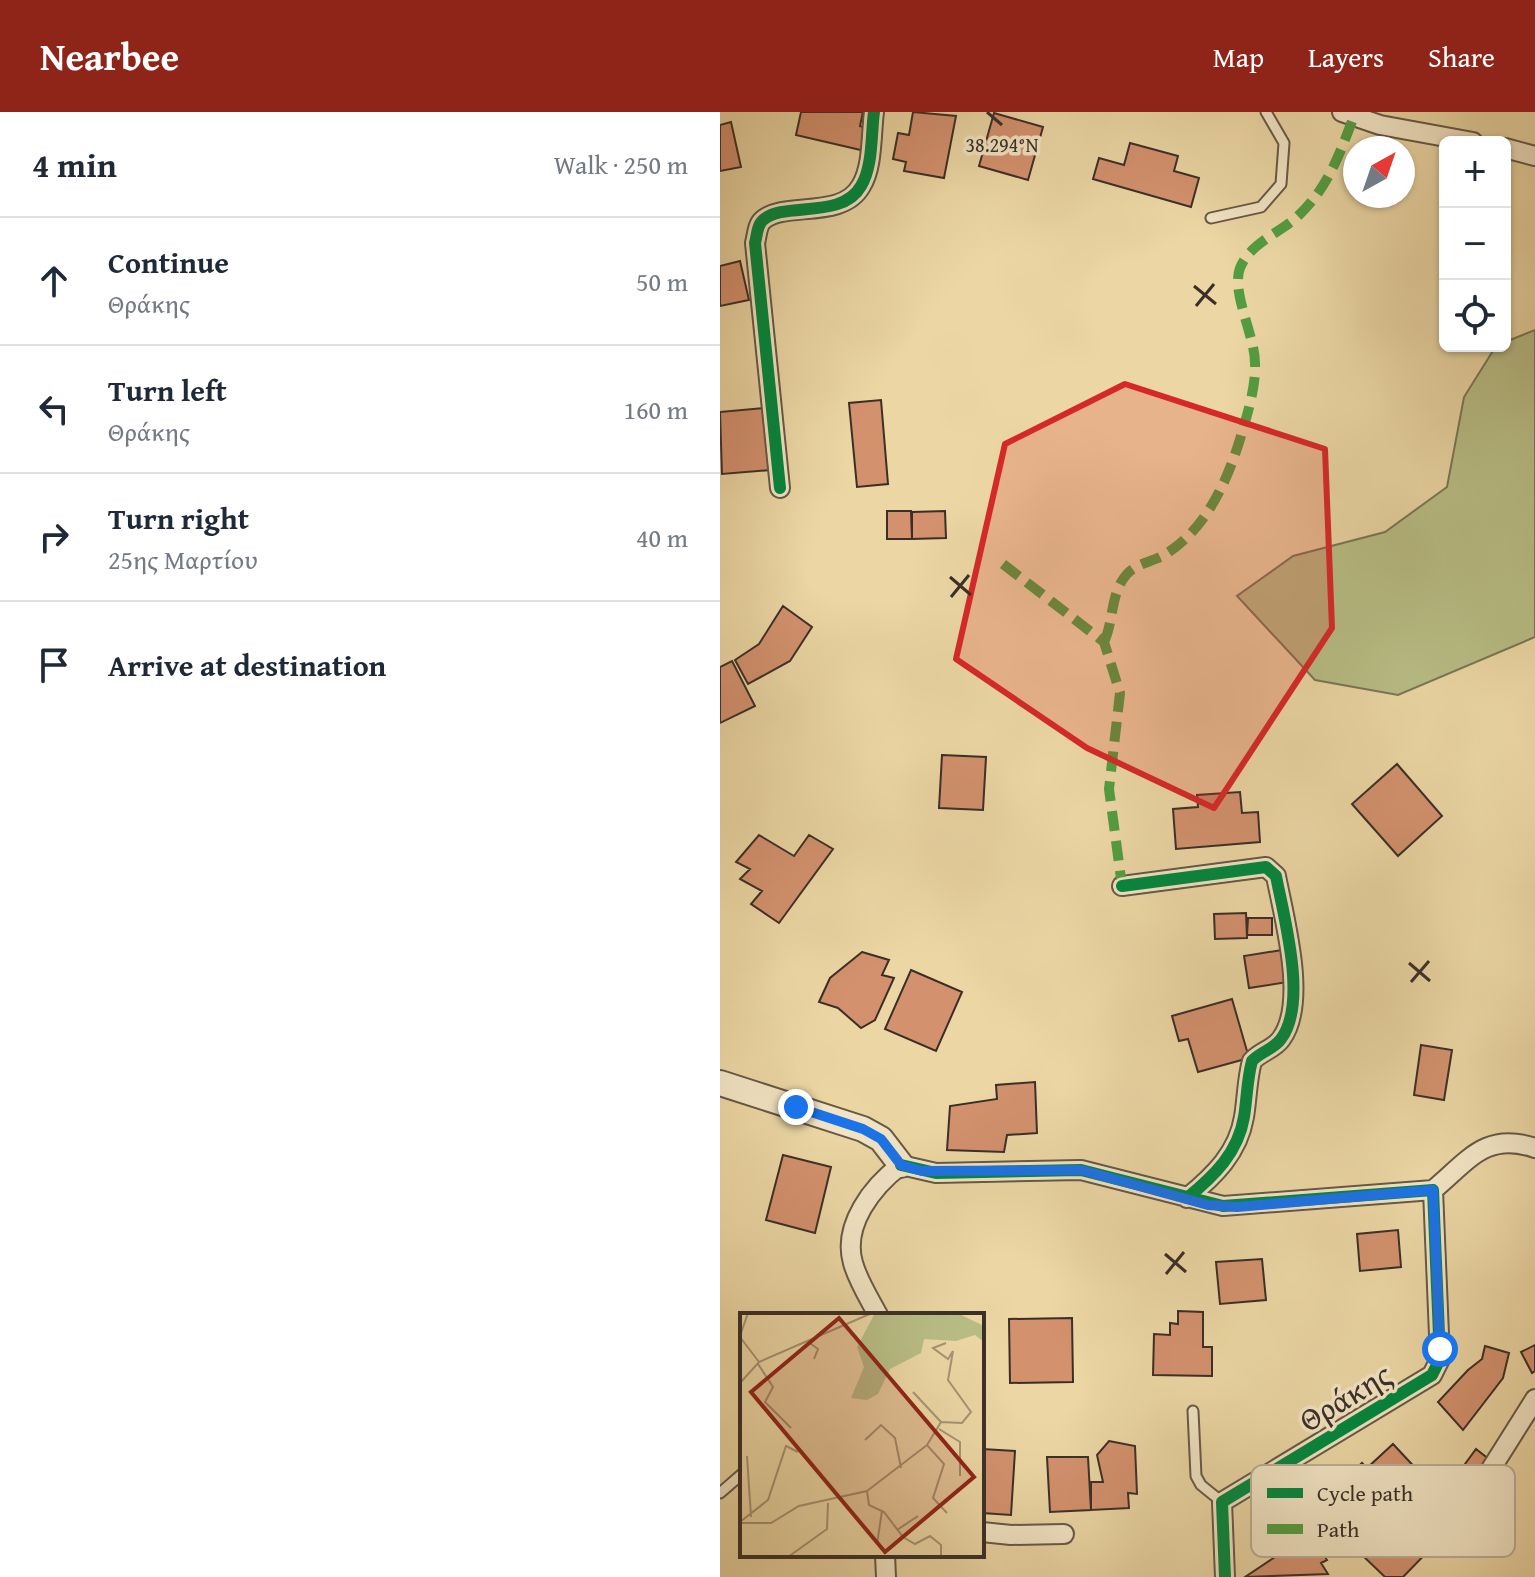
<!DOCTYPE html>
<meta charset="utf-8">
<style>
:root{--surface:#fff;--page:#f6f6f7;--text:#1f2937;--muted:#747a83;--line:#e0e1e3;--accent:#8f2418}
body{margin:0;font-family:"Gentium Book Plus",serif;background:var(--page);color:var(--text)}
.controls{position:absolute;right:24px;top:24px;display:grid;overflow:hidden;border-radius:12px;box-shadow:0 2px 6px #0004}
.controls button{width:72px;height:72px;display:grid;place-items:center;padding:0;border:0;border-bottom:2px solid var(--line);background:var(--surface);color:var(--text);font:40px sans-serif}
.compass{position:absolute;left:623px;top:24px;width:72px;height:72px;border-radius:50%;background:var(--surface);box-shadow:0 2px 6px #0004;rotate:40deg}
.stop{position:absolute;width:24px;height:24px;margin:-18px;border:6px solid #1a73e8;border-radius:50%;background:#fff}
.stop.end{background:#1a73e8;border-color:#fff;box-shadow:0 2px 8px #0008}
.list{margin:0;padding:0;list-style:none}
h2{display:flex;justify-content:space-between;align-items:center;height:104px;margin:0;padding:0 32px;font-size:34px}
h2 small{font-size:26px;font-weight:400;color:var(--muted)}
.list li{display:grid;grid-template-columns:52px 1fr auto;gap:24px;align-items:center;box-sizing:border-box;height:128px;padding:0 32px;border-top:2px solid var(--line)}
.list b{display:block;font-size:30px;white-space:nowrap}
.list p{margin:0;font-size:26px;white-space:nowrap;color:var(--muted)}
.list em{font-size:26px;font-style:normal;color:var(--muted)}
.icon{flex:none;width:44px;height:44px;fill:none;stroke:currentColor;stroke-width:2;stroke-linecap:round;stroke-linejoin:round}
.map{position:relative;flex:none;width:815px;height:1465px;overflow:hidden}
header{display:flex;align-items:center;gap:48px;box-sizing:border-box;height:112px;padding:0 40px;background:var(--accent);color:#fff}
header strong{font-size:38px}
nav{display:flex;gap:44px;margin-inline-start:auto;font-size:28px}
main{display:flex}
aside{flex:1;background:var(--surface)}
.map>svg:first-child{display:block}
.green{fill:#b8bd85;stroke:#797656;stroke-width:2}
.building{fill:#d3916e;stroke:#3a2f28;stroke-width:2}
.lines{fill:none;stroke-linecap:round;stroke-linejoin:round}
.service-casing{stroke:#665947;stroke-width:13}
.minor-casing{stroke:#665947;stroke-width:22}
.tertiary-casing{stroke:#665947;stroke-width:28}
.service{stroke:#f2e4c4;stroke-width:9}
.minor{stroke:#f2e4c4;stroke-width:18}
.tertiary{stroke:#f2e4c4;stroke-width:24}
.quiet{stroke:#529d41;stroke-width:10;stroke-dasharray:20 10;stroke-linecap:butt}
.cycleway-casing{stroke:#f2e4c4;stroke-width:17}
.cycleway{stroke:#00873e;stroke-width:12}
.route{stroke:#1a73e8;stroke-width:10}
.marked{fill:#d62828;fill-opacity:0.2;stroke:#d62828;stroke-width:6;stroke-linejoin:round}
.ticks{fill:none;stroke:#3a2f28;stroke-width:3}
.labels{text-anchor:middle;dominant-baseline:central;stroke-width:7;stroke-linejoin:round;paint-order:stroke}
.street-label{font-size:32px;fill:#3a2f28;stroke:#f2e4c4}
.inset-road{fill:none;stroke:#a49372;stroke-width:2}
.view{fill:#8f2418;fill-opacity:0.15;stroke:#8f2418;stroke-width:4}
.inset-edge{fill:none;stroke:#3a2f28;stroke-width:4}
.key{fill:#f2e4c4;stroke:#bbae95;stroke-width:2}
.key-label{font-size:22px;fill:#3a2f28}
.ticks-label{font-size:20px;text-anchor:middle;fill:#3a2f28;stroke:#f2e4c4;stroke-width:7;stroke-linejoin:round;paint-order:stroke}
</style>
<header>
<strong>Nearbee</strong>
<nav><a>Map</a><a>Layers</a><a>Share</a></nav>
</header>
<main>
<aside>
<h2>4 min<small>Walk · 250 m</small></h2>
<ul class="list">
<li><svg class="icon" aria-label="ahead" viewBox="0 0 24 24"><path d="M12 20V5M6 11l6-6 6 6"/></svg><div><b>Continue</b><p>Θράκης</p></div><em>50 m</em></li>
<li><svg class="icon" aria-label="left" viewBox="0 0 24 24"><path d="M17 20v-9H6M10 6l-5 5 5 5"/></svg><div><b>Turn left</b><p>Θράκης</p></div><em>160 m</em></li>
<li><svg class="icon" aria-label="right" viewBox="0 0 24 24"><path d="M7 20v-9h11M14 6l5 5-5 5"/></svg><div><b>Turn right</b><p>25ης Μαρτίου</p></div><em>40 m</em></li>
<li><svg class="icon" aria-label="arrive" viewBox="0 0 24 24"><path d="M6 21V4h12l-3 4 3 4H6"/></svg><div><b>Arrive at destination</b></div></li>
</ul>
</aside>
<div class="map">
<svg width="815" height="1465" viewBox="0 0 815 1465">
<rect width="100%" height="100%" fill="#ebd6a4"/>
<filter id="stains"><feTurbulence type="fractalNoise" baseFrequency=".0025" numOctaves="4"/><feColorMatrix values="0 0 0 0 .2 0 0 0 0 .09 0 0 0 0 .02 0 0 0 .5 -.17"/></filter>
<radialGradient id="worn" r=".72"><stop offset=".6" stop-color="#630" stop-opacity="0"/><stop offset="1" stop-color="#630" stop-opacity=".3"/></radialGradient>
<path class="green" d="M815 218V525L678 583 595 568 517 484 573 444 665 420 727 375 744 285 776 234H785V230Z"/>
<path class="building" d="M81 0H143L140 14 150 17 145 39 76 23Z
M193 0 236 4 224 66 184 59 186 50 173 47 178 21 189 23Z
M274 1 323 15 308 68 259 54Z
M11 10 21 55 0 59V13Z
M410 31 458 44 454 59 479 66 471 95 373 67 379 46 404 53Z
M20 149 29 188 0 194V154Z
M161 288 168 372 137 375 129 291Z
M45 296 51 358 2 362 0 300Z
M167 399H191L192 427H167Z
M225 399 226 426 192 427V400Z
M63 494 92 515 70 549 28 572 15 548 39 532Z
M12 549 35 594 0 611V555Z
M222 643 266 645 263 698 219 696Z
M677 652 722 704 678 744 632 692Z
M520 680 522 701 538 700 540 730 456 737 453 697 478 695 477 683Z
M39 723 74 744 89 723 113 737 59 811 31 792 42 779 20 767 30 757 16 750Z
M526 801 527 826 495 827 494 802Z
M528 806H552V823H527Z
M562 838 568 870 529 876 524 844Z
M142 840 169 848 162 863 174 866 155 908 141 916 118 896 99 890 110 866Z
M191 858 242 880 216 939 165 917Z
M512 887 529 946 478 960 468 927 459 929 452 904Z
M701 933 732 938 724 988 694 983Z
M315 970 317 1021 287 1023 284 1040 227 1038 230 994 277 987 276 973Z
M63 1043 111 1055 95 1121 46 1108Z
M678 1118 681 1155 640 1159 637 1122Z
M542 1147 546 1188 500 1192 496 1150Z
M458 1199 483 1200V1235H492V1264L433 1263 434 1222 450 1223V1211L458 1212Z
M352 1206 353 1270 290 1271 289 1207Z
M815 1233V1259L812 1261 801 1240Z
M765 1234 789 1241 783 1266 743 1318 718 1290 748 1258 762 1247Z
M389 1329 415 1334 417 1382 408 1381 409 1396 371 1398V1370H383L377 1343Z
M673 1332 701 1362 645 1413 613 1378 642 1351 647 1356Z
M262 1337 295 1339 291 1403 262 1401Z
M756 1337 770 1348 758 1363 745 1352Z
M327 1345H368L371 1398 330 1400Z
M689 1395 721 1426 683 1465H665L642 1443Z
M584 1413 607 1448 601 1451 608 1462 525 1465 555 1445 549 1436Z"/>
<g class="lines">
<g class="service-casing">
<path id="service" d="M491 106 541 95 561 72 564 31 546 0
M473 1299 476 1364 481 1373 502 1390
M0 1381 22 1362"/>
</g>
<g class="minor-casing">
<path id="minor" d="M622 0 660 13 753 30
M785 36 815 44
M60 376 35 131C37 124 37 113 43 108 64 89 122 108 141 74 153 55 151 22 154 0
M402 774 546 755 556 764C564 806 588 891 561 927 554 937 540 940 532 949 527 967 527 987 524 1005 518 1041 494 1064 467 1086
M713 1078C748 1049 766 1019 815 1036
M158 1203C149 1186 138 1169 133 1151 122 1113 153 1074 181 1053L216 1061 361 1058 503 1094 713 1078 720 1247 712 1263 502 1390 505 1465
M747 1395 815 1287
M262 1420 291 1423 344 1422
M165 1443 166 1465"/>
</g>
<g class="tertiary-casing">
<path id="tertiary" d="M0 971 143 1017 161 1027 181 1053"/>
</g>
<use href="#service" class="service"/>
<use href="#minor" class="minor"/>
<use href="#tertiary" class="tertiary"/>
<path class="quiet" d="M283 452 384 530 400 581 389 677 402 774
M384 530C394 509 390 481 407 462 417 451 432 450 444 443 488 417 510 363 523 317 529 297 536 272 535 251 535 224 511 180 520 156 530 131 560 121 578 104 608 76 620 41 634 4"/>
<g class="cycleway-casing">
<path id="cycleway" d="M60 376 35 131C37 124 37 113 43 108 64 89 122 108 141 74 153 55 151 22 154 0
M402 774 546 755 556 764C564 806 588 891 561 927 554 937 540 940 532 949 527 967 527 987 524 1005 518 1041 494 1064 467 1086
M181 1053 216 1061 361 1058 503 1094 713 1078 720 1247 712 1263 502 1390 505 1465"/>
</g>
<use href="#cycleway" class="cycleway"/>
</g>
<g class="lines">
<path class="route" d="M76 995 143 1017 161 1027 181 1053 202 1059 361 1058 488 1093 517 1095 713 1078 720 1237"/>
</g>
<path class="marked" d="M405 272 605 337 612 516 494 696 367 636 236 547 285 332Z"/>
<path class="ticks" d="M267 0 282 13M474 174 496 192M476 194 494 172M230 465 251 483M231 485 249 463M689 851 710 869M691 870 709 849M445 1142 466 1160M446 1162 464 1140"/>
<g class="labels">
<g class="street-label">
<text transform="translate(625 1285) rotate(-31)">Θράκης</text>
</g>
</g>
<g transform="translate(20 1201)">
<rect width="244" height="244" fill="#ebd6a4"/>
<path d="M217 0 244 13V29L235 22 216 28 184 26 181 40 150 56 138 81 127 87 111 85 124 54 117 34 134 2Z" fill="#b8bd85"/>
<path class="inset-road" d="M0 23 8 0M0 24 19 49M67 28 78 36 74 46M18 51 33 74 25 89 51 115M0 70 19 49 132 0M173 79 201 109M199 116 220 129V163M125 127 141 112 155 125 161 155M187 132 201 109 222 110 231 99 208 67 213 38 208 46 193 35 206 30M7 143 11 204M127 178 187 132 204 151 193 185 207 200M127 178 129 192 144 199 163 224 175 231 190 223 201 232V244M0 209 28 187 46 133 58 139M0 210H31L59 193 127 178M157 217 178 203M137 231 142 198M48 244 87 216 88 190"/>
<path class="view" d="M99 5 234 164 145 239 11 79Z"/>
<rect width="244" height="244" class="inset-edge"/>
</g>
<rect x="531" y="1353" width="264" height="92" rx="12" class="key"/>
<rect x="547" y="1376" width="36" height="10" fill="#00873e"/>
<rect x="547" y="1412" width="36" height="10" fill="#529d41"/>
<g class="key-label">
<text x="597" y="1389">Cycle path</text>
<text x="597" y="1425">Path</text>
</g>
<g class="ticks-label">
<text x="282" y="40">38.294°N</text>
</g>
<rect width="100%" height="100%" filter="url(#stains)"/>
<rect width="100%" height="100%" fill="url(#worn)"/>
</svg>
<div class="controls">
<button>+</button>
<button>−</button>
<button><svg class="icon" aria-label="locate" viewBox="0 0 24 24"><circle cx="12" cy="12" r="6"/><path d="M12 2v4M12 18v4M2 12h4M18 12h4"/></svg></button>
</div>
<svg class="compass" viewBox="-18 -18 36 36"><path d="M0-13l5 13h-10z" fill="#e53935"/><path d="M0 13l5-13h-10z" fill="#747a83"/></svg>
<div class="stop" style="left:720px;top:1237px"></div>
<div class="stop end" style="left:76px;top:995px"></div>
</div>
</main>
